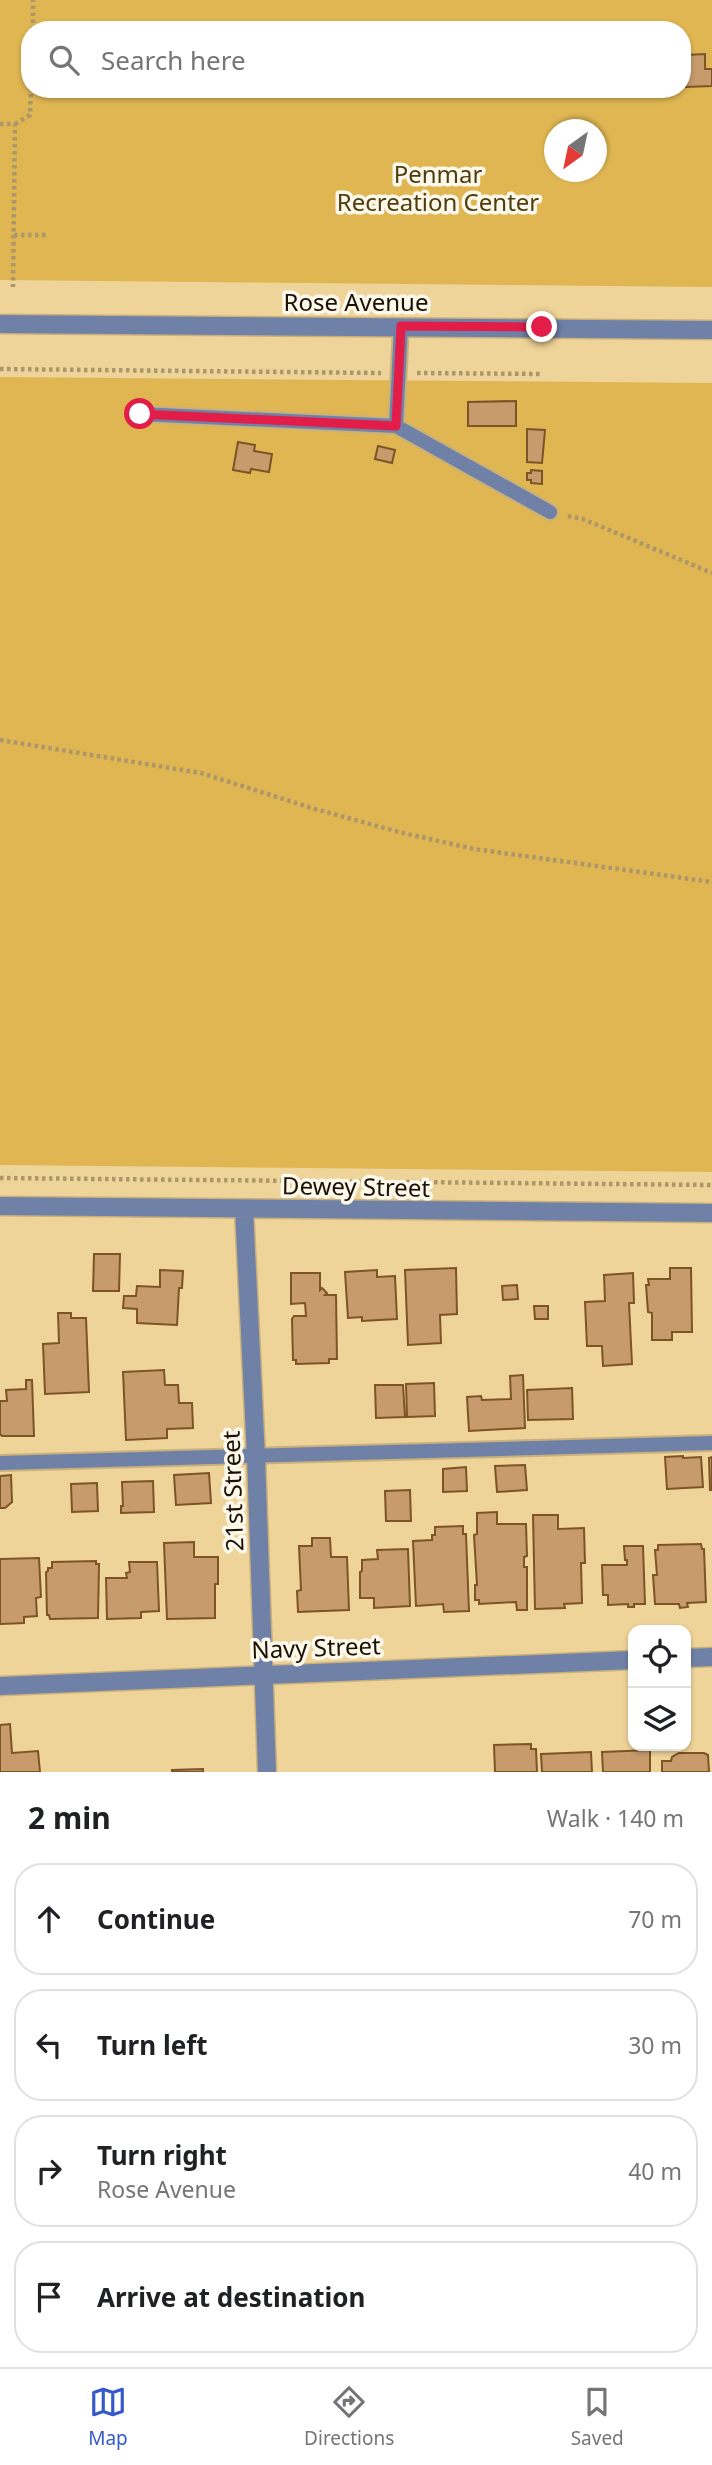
<!DOCTYPE html>
<meta charset="utf-8">
<style>
:root{--surface:#fff;--page:#f6f6f6;--text:#202124;--muted:#757577;--line:#e0e0e0;--accent:#3559ca}
body{margin:0;font-family:"Noto Sans",sans-serif;background:var(--page);color:var(--text)}
.controls{position:absolute;right:21px;bottom:21px;display:grid;overflow:hidden;border-radius:14px;box-shadow:0 2px 5px #0004}
.controls button{width:63px;height:63px;display:grid;place-items:center;padding:0;border:0;border-bottom:2px solid var(--line);background:var(--surface);color:var(--text);font:35px sans-serif}
.compass{position:absolute;left:544px;top:119px;width:63px;height:63px;border-radius:50%;background:var(--surface);box-shadow:0 2px 5px #0004;rotate:213deg}
.stop{position:absolute;width:21px;height:21px;margin:-16px;border:5px solid #e11d48;border-radius:50%;background:#fff}
.stop.end{background:#e11d48;border-color:#fff;box-shadow:0 2px 7px #0008}
.list{margin:0;padding:0;list-style:none}
h2{display:flex;justify-content:space-between;align-items:center;height:91px;margin:0;padding:0 28px;font-size:30px}
h2 small{font-size:23px;font-weight:400;color:var(--muted)}
.list li{display:grid;grid-template-columns:46px 1fr auto;gap:21px;align-items:center;box-sizing:border-box;height:112px;margin:0 14px 14px;padding:0 14px;border:2px solid var(--line);border-radius:28px}
.list b{display:block;font-size:26px;white-space:nowrap}
.list p{margin:0;font-size:23px;white-space:nowrap;color:var(--muted)}
.list em{font-size:23px;font-style:normal;color:var(--muted)}
.icon{flex:none;width:38px;height:38px;fill:none;stroke:currentColor;stroke-width:2;stroke-linecap:round;stroke-linejoin:round}
.map{position:relative;flex:none;width:712px;height:1772px;overflow:hidden}
.search{position:absolute;background:var(--surface);box-shadow:0 2px 5px #0004;left:21px;right:21px;top:21px;height:77px;display:flex;align-items:center;gap:18px;box-sizing:border-box;padding:0 24px;border-radius:28px;color:var(--muted);font-size:26px}
.sheet{height:595px;background:var(--surface)}
nav{display:flex;justify-content:space-around;align-items:center;box-sizing:border-box;height:98px;border-top:2px solid var(--line);background:var(--surface);font-size:19px;color:var(--muted)}
nav a{display:grid;justify-items:center;gap:4px}
nav .on{color:var(--accent)}
.map>svg:first-child{display:block}
.green{fill:#dfb652;fill-rule:evenodd}
.building{fill:#c89b6d;stroke:#7c5426;stroke-width:2}
.lines{fill:none;stroke-linecap:round;stroke-linejoin:round}
.service-casing{stroke:#c9b17d;stroke-width:18}
.minor-casing{stroke:#c9b17d;stroke-width:21}
.tertiary-casing{stroke:#c9b17d;stroke-width:21}
.path{stroke:#ad976a;stroke-width:4.5;stroke-dasharray:3.5 3.5;stroke-linecap:butt}
.service{stroke:#7081a8;stroke-width:14}
.minor{stroke:#7081a8;stroke-width:18}
.tertiary{stroke:#7081a8;stroke-width:18}
.route{stroke:#e11d48;stroke-width:9}
.labels{text-anchor:middle;dominant-baseline:central;stroke-width:7;stroke-linejoin:round;paint-order:stroke}
.park-label{font-size:24px;fill:#4f3d0c;stroke:#fdf8ec}
.street-label{font-size:24px;fill:#1a1100;stroke:#fdf8ec}
</style>
<div class="map">
<svg width="712" height="1772" viewBox="0 0 712 1772">
<rect width="100%" height="100%" fill="#efd499"/>
<path class="green" d="M0 0H712V287L0 280ZM30 30H682V89H30ZM554 130H596V172H554Z
M0 377 712 383V1172L0 1165Z"/>
<path class="building" d="M705 54V69H712V86L686 87 685 55Z
M516 401V426H468V402Z
M527 429 545 430 542 463 527 462Z
M238 442 255 445 254 451 272 454 269 472 251 469 250 473 233 470Z
M378 446 395 450 392 463 375 459Z
M531 470 542 471V484L531 483V480H527V473H531Z
M94 1254H120L119 1291H93Z
M456 1268 457 1314 440 1315 441 1343 408 1345 405 1270Z
M670 1268H691L692 1332H672V1340H652V1313L648 1312 646 1285H649L648 1279H670Z
M160 1270 183 1271 182 1288H179L177 1325 137 1323V1309L123 1308 124 1296H136L137 1286 160 1287Z
M377 1270V1277L395 1276 397 1319 362 1321V1317L348 1318 345 1272Z
M291 1273H320V1290L322 1288 327 1293 325 1295H336L337 1359H329V1363L296 1364V1360H293L292 1319 294 1316H306L305 1303 291 1304Z
M633 1273 634 1303H629L632 1364 603 1366 602 1346H587L585 1302 605 1301 604 1275Z
M517 1285 518 1299 503 1300 502 1286Z
M534 1306H548V1319H535Z
M58 1313H71V1318H86L89 1392 45 1394 43 1344 59 1343Z
M164 1370 165 1385H178L179 1403H192L193 1428 167 1429V1438L126 1440 123 1372Z
M523 1375 525 1428 469 1431 467 1397 481 1396 482 1400 511 1399 510 1376Z
M26 1380H32L34 1436H2L0 1434V1401H7L6 1390 26 1389Z
M434 1383 435 1416 407 1417 406 1384Z
M375 1385H403L405 1417 376 1418Z
M572 1388 573 1419 528 1420 527 1390Z
M683 1456V1458L701 1457 703 1487 667 1489 665 1457Z
M712 1457V1490H710L709 1458Z
M525 1465 527 1490 497 1492 495 1466Z
M466 1467 467 1491 443 1492V1469Z
M209 1473 211 1503 176 1505 174 1475Z
M11 1475 12 1502 5 1508H0V1476Z
M153 1481 154 1512 121 1513V1506H123L122 1482Z
M97 1483 98 1511 72 1512 71 1484Z
M410 1490 411 1521H386L385 1491Z
M497 1512V1524H526L527 1556 524 1557V1567H527V1610H517L516 1602 479 1604V1600H475V1585H477L474 1535 477 1534V1513Z
M533 1515H558V1529L584 1528 585 1563H581L582 1603 564 1604 565 1608 535 1609Z
M463 1526V1534H466L469 1611 444 1612 443 1604 416 1606 413 1541 432 1540V1535H435V1527Z
M312 1538H330L331 1557H347L349 1610 298 1612 297 1591 301 1590 299 1546H312Z
M194 1542V1557H218V1584H215V1618L167 1619 164 1543Z
M701 1544 702 1549H704L706 1602 687 1603 688 1607 680 1608 679 1604H655L653 1575H657L655 1550H658V1545Z
M624 1546H643L645 1604H634V1607H628V1604L608 1605V1595H603L602 1565H627V1560H625Z
M408 1549 410 1606 374 1608V1598H360V1572L362 1571V1560L378 1559 377 1550Z
M39 1558 41 1597 36 1598 37 1616 24 1617V1623L0 1624V1559Z
M96 1561V1564H99L98 1618 50 1619 49 1615H47L46 1572 48 1571V1568H52V1562Z
M129 1562H157L159 1611 141 1612V1618L107 1619 106 1578H127L126 1573 130 1572Z
M10 1724 12 1753 38 1751 40 1772H0V1725Z
M531 1744V1749H536L537 1772H495L494 1745Z
M650 1750V1772H603L602 1752Z
M591 1752 592 1772H542L541 1754Z
M679 1753H704L708 1755 709 1772H662V1761H671L672 1757Z
M203 1769V1772H172V1770Z"/>
<g class="lines">
<g class="service-casing">
<path id="service" d="M401 326 396 426 550 512
M140 414 396 426
M0 1463 712 1443"/>
</g>
<g class="minor-casing">
<path id="minor" d="M0 1206 712 1213
M244 1209 256 1457 267 1772
M686 1658 712 1657
M0 1686 633 1660"/>
</g>
<g class="tertiary-casing">
<path id="tertiary" d="M0 324 712 330"/>
</g>
<path class="path" d="M33 30V0
M0 124H15L13 287
M15 124 30 115 31 89
M14 235H48
M0 369 381 373
M417 373 542 374
M568 516 583 519 712 573
M0 740 201 773 315 809 399 832 474 849 712 882
M0 1178 712 1185"/>
<use href="#service" class="service"/>
<use href="#minor" class="minor"/>
<use href="#tertiary" class="tertiary"/>
</g>
<g class="lines">
<path class="route" d="M140 414 396 426 401 326 542 327"/>
</g>
<g class="labels">
<g class="park-label">
<text x="438" y="173">Penmar<tspan x="438" dy="28">Recreation Center</tspan></text>
</g>
<g class="street-label">
<text x="356" y="301">Rose Avenue</text>
<text transform="translate(356 1186) rotate(1)">Dewey Street</text>
<text transform="translate(232 1491) rotate(-92)">21st Street</text>
<text transform="translate(316 1647) rotate(-2)">Navy Street</text>
</g>
</g>
</svg>
<div class="controls">
<button><svg class="icon" aria-label="locate" viewBox="0 0 24 24"><circle cx="12" cy="12" r="6"/><path d="M12 2v4M12 18v4M2 12h4M18 12h4"/></svg></button>
<button><svg class="icon" aria-label="layers" viewBox="0 0 24 24"><path d="M12 4l9 5-9 5-9-5zM3 14l9 5 9-5"/></svg></button>
</div>
<svg class="compass" viewBox="-18 -18 36 36"><path d="M0-13l5 13h-10z" fill="#e53935"/><path d="M0 13l5-13h-10z" fill="#757577"/></svg>
<div class="stop" style="left:140px;top:414px"></div>
<div class="stop end" style="left:542px;top:327px"></div>
<div class="search"><svg class="icon" aria-label="search" viewBox="0 0 24 24"><circle cx="10" cy="10" r="6"/><path d="M15 15l6 6"/></svg>Search here</div>
</div>
<section class="sheet">
<h2>2 min<small>Walk · 140 m</small></h2>
<ul class="list">
<li><svg class="icon" aria-label="ahead" viewBox="0 0 24 24"><path d="M12 20V5M6 11l6-6 6 6"/></svg><div><b>Continue</b></div><em>70 m</em></li>
<li><svg class="icon" aria-label="left" viewBox="0 0 24 24"><path d="M17 20v-9H6M10 6l-5 5 5 5"/></svg><div><b>Turn left</b></div><em>30 m</em></li>
<li><svg class="icon" aria-label="right" viewBox="0 0 24 24"><path d="M7 20v-9h11M14 6l5 5-5 5"/></svg><div><b>Turn right</b><p>Rose Avenue</p></div><em>40 m</em></li>
<li><svg class="icon" aria-label="arrive" viewBox="0 0 24 24"><path d="M6 21V4h12l-3 4 3 4H6"/></svg><div><b>Arrive at destination</b></div></li>
</ul>
</section>
<nav>
<a class="on"><svg class="icon" aria-label="map" viewBox="0 0 24 24"><path d="M3 6l6-2 6 2 6-2v14l-6 2-6-2-6 2zM9 4v14M15 6v14"/></svg>Map</a>
<a><svg class="icon" aria-label="directions" viewBox="0 0 24 24"><path d="M12 3l9 9-9 9-9-9zM9 14v-3h6M13 9l2 2-2 2"/></svg>Directions</a>
<a><svg class="icon" aria-label="saved" viewBox="0 0 24 24"><path d="M7 4h10v16l-5-4-5 4z"/></svg>Saved</a>
</nav>
